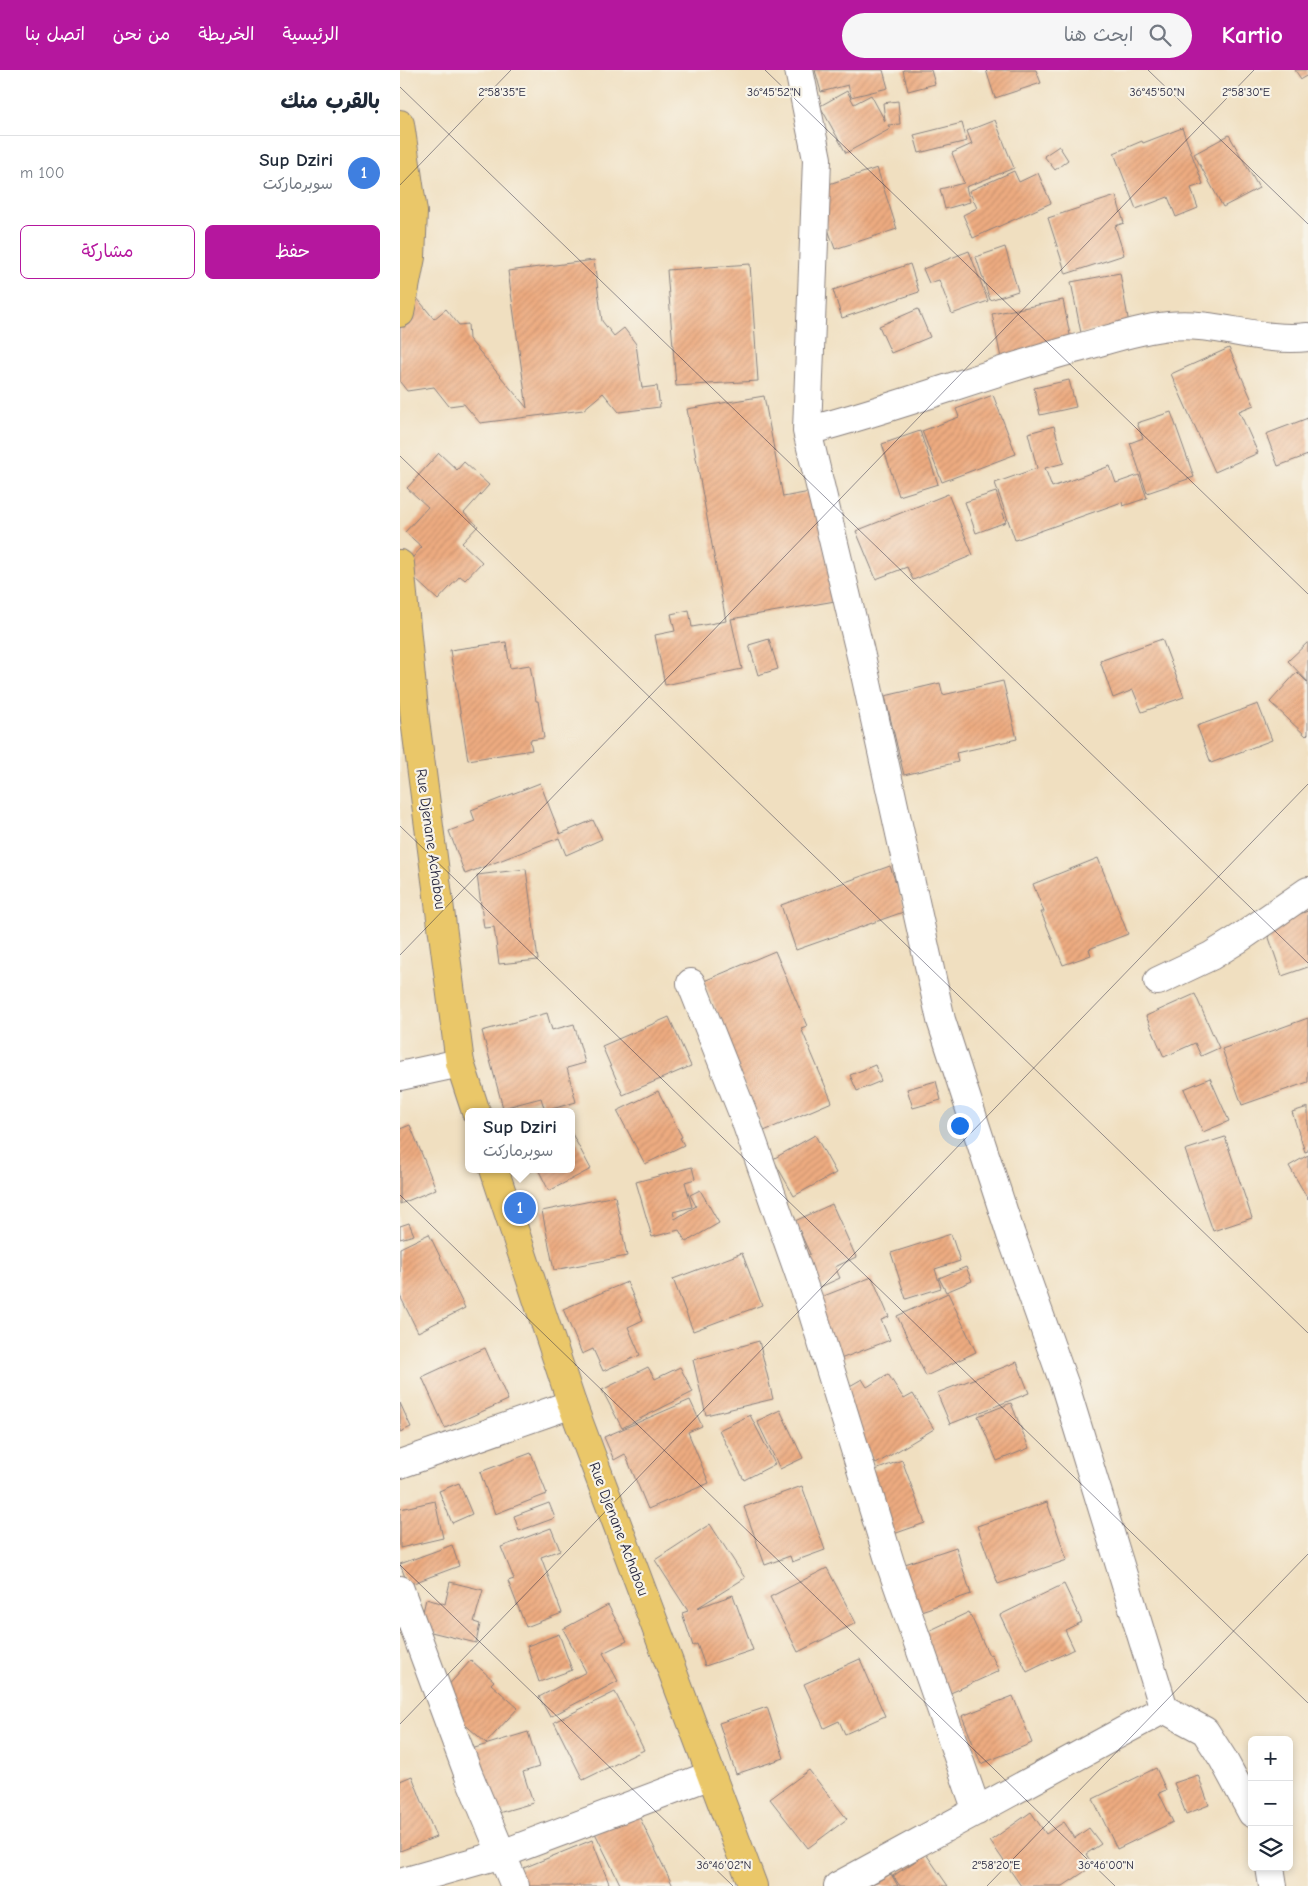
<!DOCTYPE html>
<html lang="ar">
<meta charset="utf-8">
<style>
:root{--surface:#fff;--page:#f6f6f7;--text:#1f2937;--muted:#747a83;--line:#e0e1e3;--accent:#b5179e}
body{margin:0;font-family:"Comic Neue","Playpen Sans Arabic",sans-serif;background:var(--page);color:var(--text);direction:rtl}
.controls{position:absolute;right:15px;bottom:15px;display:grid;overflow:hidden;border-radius:8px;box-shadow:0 2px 8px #0003}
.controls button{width:45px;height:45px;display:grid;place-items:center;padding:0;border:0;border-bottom:1px solid var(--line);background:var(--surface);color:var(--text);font:25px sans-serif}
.you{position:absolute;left:559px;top:1055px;width:18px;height:18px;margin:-12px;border:4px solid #fff;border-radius:50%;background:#1a73e8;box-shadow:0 0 0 8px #1a73e833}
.badge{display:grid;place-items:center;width:32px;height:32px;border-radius:50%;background:var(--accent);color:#fff;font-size:16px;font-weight:700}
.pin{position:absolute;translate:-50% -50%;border:2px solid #fff;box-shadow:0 1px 5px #0006}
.popup{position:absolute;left:65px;top:1038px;width:110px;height:65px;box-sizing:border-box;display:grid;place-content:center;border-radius:8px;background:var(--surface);filter:drop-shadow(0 1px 4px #0005);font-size:16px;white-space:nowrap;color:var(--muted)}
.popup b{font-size:19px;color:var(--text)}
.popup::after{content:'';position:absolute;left:50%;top:100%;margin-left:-10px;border:10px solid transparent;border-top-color:var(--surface)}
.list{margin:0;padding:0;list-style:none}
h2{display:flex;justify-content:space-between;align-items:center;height:65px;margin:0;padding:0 20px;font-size:21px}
h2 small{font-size:16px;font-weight:400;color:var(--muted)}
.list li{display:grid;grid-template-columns:32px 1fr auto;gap:15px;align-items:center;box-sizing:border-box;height:75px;padding:0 20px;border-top:1px solid var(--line)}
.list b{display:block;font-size:19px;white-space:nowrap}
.list p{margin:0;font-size:16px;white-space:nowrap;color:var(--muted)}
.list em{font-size:16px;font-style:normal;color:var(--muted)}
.actions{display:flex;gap:10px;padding:15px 20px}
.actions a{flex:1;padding:11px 0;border:1px solid var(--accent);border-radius:8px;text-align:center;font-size:18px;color:var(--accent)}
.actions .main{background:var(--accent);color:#fff}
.icon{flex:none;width:28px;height:28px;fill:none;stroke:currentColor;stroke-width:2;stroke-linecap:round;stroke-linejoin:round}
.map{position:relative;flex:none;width:908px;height:1816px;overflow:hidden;direction:ltr}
header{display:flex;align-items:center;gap:30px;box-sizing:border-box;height:70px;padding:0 25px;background:var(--accent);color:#fff}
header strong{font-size:24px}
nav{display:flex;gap:28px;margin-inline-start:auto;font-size:18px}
.search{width:350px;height:45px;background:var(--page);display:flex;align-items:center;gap:12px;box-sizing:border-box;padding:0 18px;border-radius:28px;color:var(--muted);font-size:19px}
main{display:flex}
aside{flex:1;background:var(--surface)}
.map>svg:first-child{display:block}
.building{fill:url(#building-hatch)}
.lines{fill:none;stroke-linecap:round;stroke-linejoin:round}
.minor-casing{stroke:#89807e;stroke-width:30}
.major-casing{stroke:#89807e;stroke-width:30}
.minor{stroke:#fff;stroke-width:28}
.major{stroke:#eac769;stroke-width:28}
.ticks{fill:none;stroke:#22223b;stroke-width:1;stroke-opacity:0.45}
.labels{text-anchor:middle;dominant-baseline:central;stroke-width:4.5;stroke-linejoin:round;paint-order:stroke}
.street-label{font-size:15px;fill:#22223b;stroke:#f7f3e8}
.ticks-label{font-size:12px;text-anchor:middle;fill:#22223b;stroke:#f7f3e8;stroke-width:4.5;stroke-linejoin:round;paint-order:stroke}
</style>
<header>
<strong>Kartio</strong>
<div class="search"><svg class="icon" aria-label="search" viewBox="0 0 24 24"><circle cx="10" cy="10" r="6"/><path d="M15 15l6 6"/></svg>ابحث هنا</div>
<nav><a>الرئيسية</a><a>الخريطة</a><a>من نحن</a><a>اتصل بنا</a></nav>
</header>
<main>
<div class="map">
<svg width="908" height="1816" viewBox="0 0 908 1816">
<defs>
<pattern id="building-hatch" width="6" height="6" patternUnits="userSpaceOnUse" patternTransform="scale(1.25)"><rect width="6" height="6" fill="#edab80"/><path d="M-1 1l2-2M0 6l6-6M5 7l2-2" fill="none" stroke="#cb9370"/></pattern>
</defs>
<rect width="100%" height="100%" fill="#f7f3e8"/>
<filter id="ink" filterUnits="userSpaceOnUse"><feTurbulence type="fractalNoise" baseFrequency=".02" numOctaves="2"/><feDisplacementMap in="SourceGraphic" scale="10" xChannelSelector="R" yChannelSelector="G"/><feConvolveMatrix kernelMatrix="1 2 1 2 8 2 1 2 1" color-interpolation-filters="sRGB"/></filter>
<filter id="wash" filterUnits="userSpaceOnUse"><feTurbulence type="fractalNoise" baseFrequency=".0096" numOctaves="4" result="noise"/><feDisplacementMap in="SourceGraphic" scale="20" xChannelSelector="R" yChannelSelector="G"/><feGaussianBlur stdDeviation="1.12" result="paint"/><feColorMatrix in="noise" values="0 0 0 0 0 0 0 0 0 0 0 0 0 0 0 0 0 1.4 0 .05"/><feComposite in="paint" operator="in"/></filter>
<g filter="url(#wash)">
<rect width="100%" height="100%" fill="#f0dfc0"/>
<g id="blocks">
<path class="building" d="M415 0H483L488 18 451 27 448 15 421 22Z
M503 0H531L535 14 508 21Z
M586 0H636L641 13 595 28Z
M895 0H908V5L901 9Z
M447 21 454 34 471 25 485 51 483 33 498 31 500 54 488 55 490 59 446 83 420 36Z
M595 50 614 98 566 117 570 132 545 139 540 119 564 113 552 83 572 74 567 61Z
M562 53 567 71 519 83 514 65Z
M782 58 803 114 791 118 798 138 776 147 768 127 736 139 714 83 742 71 743 73Z
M829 65 859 118 823 137 794 84Z
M659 76 668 90 655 100 644 86Z
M477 98 497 159 435 179 414 119Z
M614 101 619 112 638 103 651 133 573 168 563 145 577 138 569 121Z
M716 126 724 153 715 156 724 185 666 204 648 148Z
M605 177 618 221 590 230 576 187Z
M569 181 588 231 552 244 539 210 529 213 523 199Z
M194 190 202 251 214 266 224 258 236 274 242 318 257 316 260 337 219 342 203 323 183 340 80 353 64 334 49 336 34 317 7 321 0 312V207L34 249 46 239 59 255 68 254 69 269 127 338 108 201Z
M350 194 358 311 276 316 267 200Z
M510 194 519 222 442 248 433 220Z
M720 203 729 254 681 263 671 212Z
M663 230 672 275 657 278 661 297 605 308 592 244Z
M518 239 530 267 491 283 479 256Z
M829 278 854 335 839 341 858 383 815 402 771 304Z
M669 310 676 337 640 345 634 318Z
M593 325 616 384 542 412 522 361 559 347 556 339Z
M364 326 383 427 415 421 435 531 331 549 342 599 265 615 255 565 275 561 271 544 289 540 292 557 326 551 287 339Z
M771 342 794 407 747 423 730 373 743 368 737 353Z
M908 348V385L878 396 866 364Z
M654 356 664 393 645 398 652 417 710 396 716 413 739 405 747 428 723 436 722 432 615 470 595 413 637 398 628 363Z
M520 361 538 414 499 426 482 374Z
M39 383 57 400 64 392 89 415 64 443 78 456 62 473 82 492 65 510 60 506 38 530 3 498 22 477 5 462 28 437 7 418Z
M596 422 606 452 576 463 565 432Z
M548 424 573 485 513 510 507 497 476 509 456 461Z
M369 569 378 599 358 605 349 575Z
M762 569 784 627 742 642 733 620 713 628 700 591Z
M106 572 110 598 130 595 136 631H138L144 668 130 670 132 680 68 690 50 580Z
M908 572V612L888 591Z
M897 602 908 613V664L906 666 870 632Z
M603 611 617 669 556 683 558 692 504 705 485 626 540 613 543 625Z
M858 634 872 670 811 693 797 656Z
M140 713 160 764 193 750 202 769 166 785 159 768 65 804 49 761 75 751 71 740Z
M698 788 728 864 689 879 691 885 663 895 641 842H644L633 814Z
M490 796 506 841 396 880 381 835Z
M126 799 138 890 99 894 94 857 84 858 77 805Z
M908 841V897L882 906 865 856Z
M375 881 407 956 401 958 432 1032 364 1061 330 982 333 980 304 911Z
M795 924 819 978 801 986 795 973 764 987 746 946Z
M147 943 152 960 174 954 185 993 167 998 176 1032 145 1041 141 1028 103 1038 82 961Z
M269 947 291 996 223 1025 202 976Z
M908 948V1012L842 1035 822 979Z
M475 995 481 1011 457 1021 450 1005Z
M810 1008 829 1051 803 1062 784 1019Z
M536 1011 541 1030 513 1038 507 1019Z
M258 1021 282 1067 280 1068 284 1075 245 1094 217 1041Z
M908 1037V1081L905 1082 892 1042Z
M10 1055 36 1119 0 1134V1059Z
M171 1062 191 1099 149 1121 138 1099H171Z
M415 1065 436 1103 394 1126 373 1089Z
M825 1067 852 1148 813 1161 785 1080Z
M908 1085V1129L889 1096Z
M292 1097 295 1109 285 1112 292 1137 273 1142 275 1149 296 1136 290 1125 300 1120 319 1153 286 1172 279 1160 252 1167 236 1112Z
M215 1126 227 1186 154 1200 142 1141Z
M432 1134 456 1187 435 1197 440 1208 407 1223 392 1192 410 1184 395 1151Z
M9 1153 14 1165 0 1169V1156Z
M29 1164 65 1238 18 1262 0 1226V1178Z
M551 1164 560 1191 535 1199 541 1218 506 1229 491 1183Z
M342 1183 362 1235 293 1261 273 1209Z
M566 1197 572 1211 546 1222 539 1208Z
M472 1207 489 1247 481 1250 490 1270 435 1291 411 1231Z
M227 1212 243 1250 228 1257 240 1285 203 1301 193 1279 182 1284 163 1239Z
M548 1223 576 1282 526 1306 497 1246Z
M359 1271 373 1329 306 1345 293 1290Z
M85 1278 108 1330 45 1358 22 1307Z
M617 1292 629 1323 550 1354 537 1323Z
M248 1297 255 1309 280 1297 293 1322 222 1358 202 1320Z
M488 1304 504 1329 513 1324 534 1359 476 1394 434 1325 462 1309 467 1317Z
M290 1330 302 1356 288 1362 309 1413 248 1439 225 1384 214 1390 204 1367Z
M0 1333 11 1357 0 1362Z
M611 1333 629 1378 597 1391 578 1346Z
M380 1340 403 1388 380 1399 357 1351Z
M350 1345 375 1394 344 1410 319 1360Z
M131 1383 147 1424 95 1444 80 1402Z
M502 1390 525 1453 485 1467 462 1405Z
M59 1413 72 1444 52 1453 39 1421Z
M402 1416 425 1480 392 1492 390 1486 365 1495 344 1437Z
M35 1431 43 1468 0 1478V1439Z
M647 1432 667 1490 598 1514 577 1456Z
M149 1433 155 1448 119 1461 114 1446Z
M310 1454 345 1508 297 1538 333 1525 353 1580 305 1596 297 1574 293 1576 282 1543 288 1541 255 1490Z
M151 1458 160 1480 141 1487 162 1543 126 1557 108 1511 114 1509 101 1477Z
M52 1475 59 1496 8 1515 0 1494Z
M556 1477 571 1524 518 1542 502 1495Z
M427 1498 456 1553 398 1582 370 1527Z
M50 1512 83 1520 74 1552 80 1554 76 1573 19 1559 26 1529 45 1534Z
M664 1514 682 1552 665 1560 674 1579 627 1602 600 1545Z
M208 1535 227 1571 203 1583 218 1611 150 1647 139 1627 186 1602 163 1559Z
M569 1542 589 1585 591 1584 599 1601 544 1626 516 1567Z
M159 1564 172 1600 139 1612 127 1576Z
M460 1589 485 1646 445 1664 439 1651 424 1658 404 1614Z
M71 1590 94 1611 91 1614 118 1638 86 1673 36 1629Z
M215 1622 244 1680 183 1710 154 1652Z
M613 1626 632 1673 581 1694 562 1646Z
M367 1637 384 1688 336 1704 319 1653Z
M128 1662 139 1697 123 1702 133 1733 88 1746 68 1680Z
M756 1698 766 1720 759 1723 773 1752 717 1779 693 1729Z
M409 1700 447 1749 408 1778 370 1729Z
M798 1705 809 1735 786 1744 774 1713Z
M12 1706 36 1767 0 1781V1711Z
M237 1742 273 1816H221L195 1763Z
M631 1742 646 1764 664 1752 675 1768 689 1758 701 1774 686 1784 693 1796 663 1816H621L590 1771Z
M192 1770 210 1816H109L104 1806Z
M526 1784 548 1816H500L493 1806Z
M491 1804 498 1816H469Z"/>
</g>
</g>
<g filter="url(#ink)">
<use href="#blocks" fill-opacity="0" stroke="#89807e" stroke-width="1"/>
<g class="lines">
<g class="minor-casing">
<path id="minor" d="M399 0 417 89 407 361 461 586 541 950 611 1165 665 1316 764 1639 438 1816
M407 361C497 338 584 304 674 279 705 271 737 259 769 256 816 251 861 273 908 267
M758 911 811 886 840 868 908 821
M291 913 342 1041 411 1237 490 1493 577 1741
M0 1006 60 993
M0 1394 172 1334
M0 1520 69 1706 115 1816
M764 1639 805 1661 823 1689 852 1743
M870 1797 873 1816
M0 1813 102 1784 311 1705"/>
</g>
<g class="major-casing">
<path id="major" d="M0 54 13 142 11 187 0 243
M0 494 15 650 60 993 76 1042
M94 1099 172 1334 353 1816"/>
</g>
<use href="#minor" class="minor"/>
<use href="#major" class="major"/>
</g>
</g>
<path class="ticks" d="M365 0 908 524M748 0 908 154M0 17 908 893M0 115 111 0M0 386 908 1263M0 756 908 1633M0 885 854 0M0 1125 715 1816M0 1495 333 1816M0 1654 908 714M587 1816 908 1484"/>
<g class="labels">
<g class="street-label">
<text transform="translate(31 769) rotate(82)">Rue Djenane Achabou</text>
<text transform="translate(219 1459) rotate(69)">Rue Djenane Achabou</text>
</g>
</g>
<g class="ticks-label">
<text x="374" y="26">36°45'52"N</text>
<text x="757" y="26">36°45'50"N</text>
<text x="102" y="26">2°58'35"E</text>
<text x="846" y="26">2°58'30"E</text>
<text x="596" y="1799">2°58'20"E</text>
<text x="324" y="1799">36°46'02"N</text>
<text x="706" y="1799">36°46'00"N</text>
</g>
</svg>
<div class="controls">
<button>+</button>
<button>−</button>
<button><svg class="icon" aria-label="layers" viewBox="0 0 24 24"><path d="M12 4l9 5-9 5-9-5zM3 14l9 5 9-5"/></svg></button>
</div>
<div class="you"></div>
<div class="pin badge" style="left:120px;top:1138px;background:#3f7fe0">1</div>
<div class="popup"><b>Sup Dziri</b>سوبرماركت</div>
</div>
<aside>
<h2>بالقرب منك<small></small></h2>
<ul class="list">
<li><span class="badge" style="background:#3f7fe0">1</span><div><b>Sup Dziri</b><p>سوبرماركت</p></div><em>100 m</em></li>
</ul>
<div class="actions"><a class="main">حفظ</a><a>مشاركة</a></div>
</aside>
</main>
